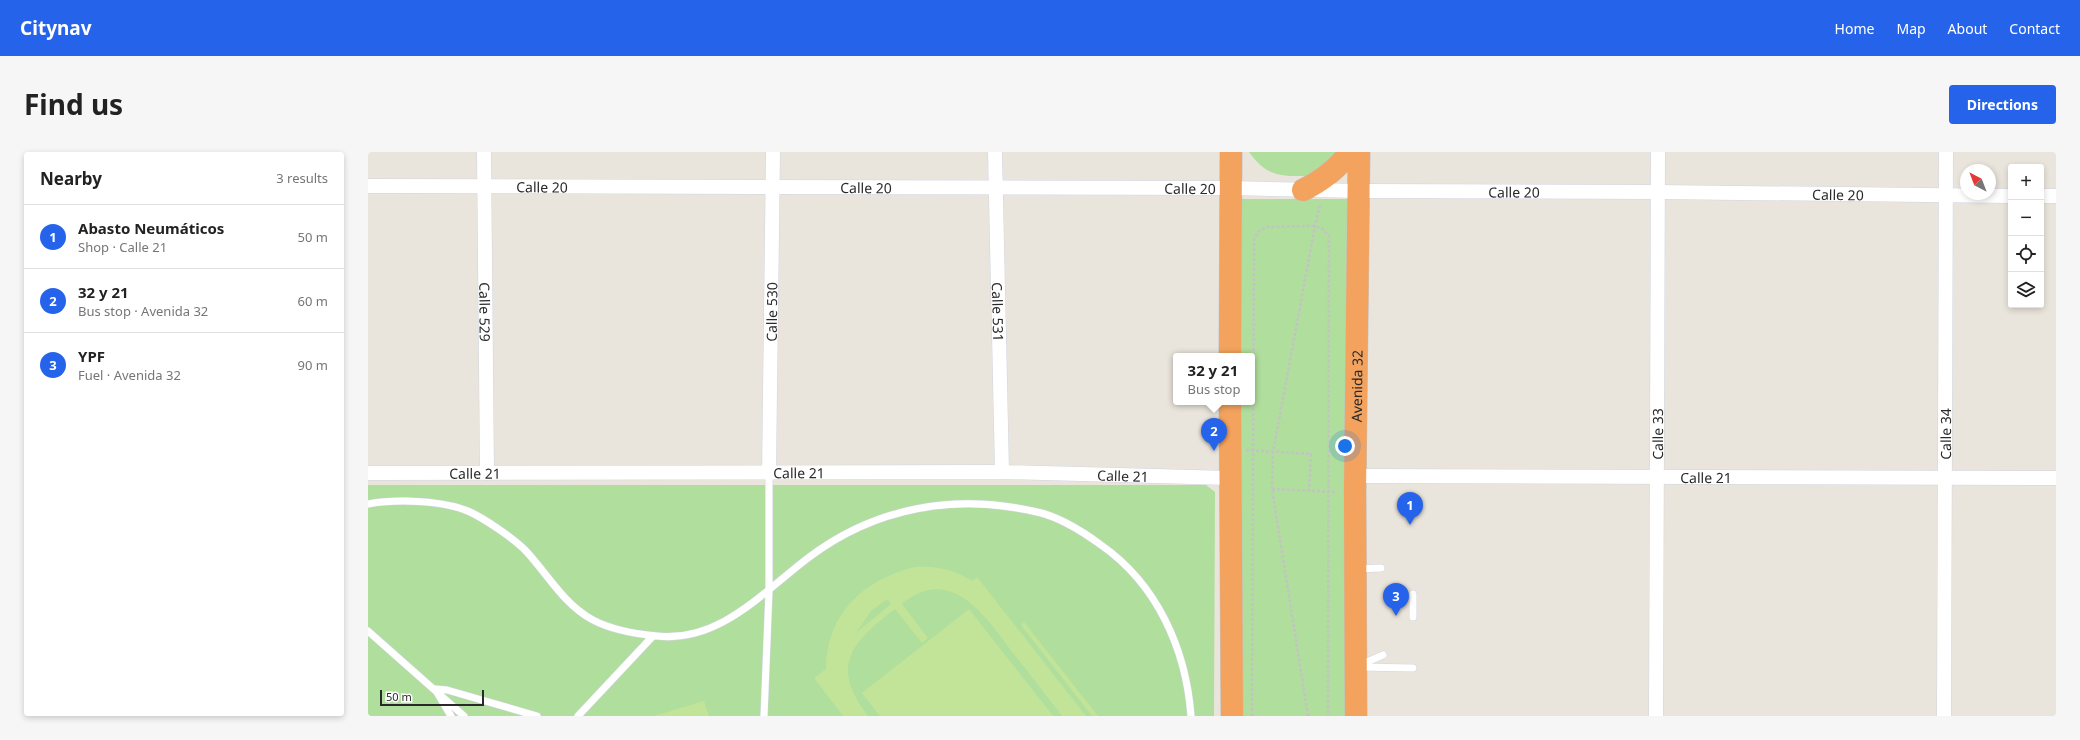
<!DOCTYPE html>
<meta charset="utf-8">
<style>
:root{--surface:#fff;--page:#f6f6f6;--text:#222;--muted:#767676;--line:#e0e0e0;--accent:#2563eb}
body{margin:0;font-family:"Noto Sans",sans-serif;background:var(--page);color:var(--text)}
.controls{position:absolute;right:12px;top:12px;display:grid;overflow:hidden;border-radius:4px;box-shadow:0 2px 6px #0003}
.controls button{width:36px;height:36px;display:grid;place-items:center;padding:0;border:0;border-bottom:1px solid var(--line);background:var(--surface);color:var(--text);font:20px sans-serif}
.compass{position:absolute;left:1592px;top:12px;width:36px;height:36px;border-radius:50%;background:var(--surface);box-shadow:0 2px 6px #0003;rotate:318deg}
.scale{position:absolute;left:12px;bottom:10px;width:104px;box-sizing:border-box;padding-left:4px;border:2px solid #292929;border-top:0;font-size:11px;line-height:14px;white-space:nowrap;color:#292929;-webkit-text-stroke:3px #fff;paint-order:stroke}
.you{position:absolute;left:977px;top:294px;width:14px;height:14px;margin:-10px;border:3px solid #fff;border-radius:50%;background:#1a73e8;box-shadow:0 0 0 6px #1a73e833}
.badge{display:grid;place-items:center;width:26px;height:26px;border-radius:50%;background:var(--accent);color:#fff;font-size:13px;font-weight:700}
.pin{position:absolute;translate:-50% -33px;filter:drop-shadow(0 1px 2px #0008)}
.pin::after{content:'';position:absolute;top:21px;width:14px;height:12px;background:inherit;clip-path:polygon(0 0,100% 0,50% 100%)}
.popup{position:absolute;left:805px;top:201px;width:82px;height:52px;box-sizing:border-box;display:grid;place-content:center;border-radius:4px;background:var(--surface);filter:drop-shadow(0 1px 3px #0005);font-size:13px;white-space:nowrap;color:var(--muted)}
.popup b{font-size:15px;color:var(--text)}
.popup::after{content:'';position:absolute;left:50%;top:100%;margin-left:-8px;border:8px solid transparent;border-top-color:var(--surface)}
.list{margin:0;padding:0;list-style:none}
h2{display:flex;justify-content:space-between;align-items:center;height:52px;margin:0;padding:0 16px;font-size:17px}
h2 small{font-size:13px;font-weight:400;color:var(--muted)}
.list li{display:grid;grid-template-columns:26px 1fr auto;gap:12px;align-items:center;box-sizing:border-box;height:64px;padding:0 16px;border-top:1px solid var(--line)}
.list b{display:block;font-size:15px;white-space:nowrap}
.list p{margin:0;font-size:13px;white-space:nowrap;color:var(--muted)}
.list em{font-size:13px;font-style:normal;color:var(--muted)}
.icon{flex:none;width:22px;height:22px;fill:none;stroke:currentColor;stroke-width:2;stroke-linecap:round;stroke-linejoin:round}
.map{position:relative;flex:none;width:1688px;height:564px;overflow:hidden;border-radius:4px}
header{display:flex;align-items:center;gap:24px;box-sizing:border-box;height:56px;padding:0 20px;background:var(--accent);color:#fff}
header strong{font-size:19px}
nav{display:flex;gap:22px;margin-inline-start:auto;font-size:14px}
.intro{display:flex;align-items:center;justify-content:space-between;box-sizing:border-box;height:96px;padding:0 24px}
h1{margin:0;font-size:28px}
.button{padding:10px 18px;border-radius:4px;background:var(--accent);color:#fff;font-size:14px;font-weight:700}
main{display:flex;gap:24px;padding:0 24px}
aside{flex:1;background:var(--surface);border-radius:4px;box-shadow:0 2px 6px #0003}
.map>svg:first-child{display:block}
.green{fill:#b0de9c}
.pitch{fill:#c2e498;fill-rule:evenodd}
.lines{fill:none;stroke-linecap:round;stroke-linejoin:round}
.lane-casing{stroke:#d1d4e1;stroke-width:8}
.street-casing{stroke:#d1d4e1;stroke-width:15}
.highway-casing{stroke:#c3c3c3;stroke-width:23}
.path{stroke:#c3c3c3;stroke-width:2.5;stroke-dasharray:3 2;stroke-linecap:butt}
.lane{stroke:#fff;stroke-width:7}
.street{stroke:#fff;stroke-width:14}
.highway{stroke:#f3a35e;stroke-width:22}
.labels{text-anchor:middle;dominant-baseline:central;stroke-width:3;stroke-linejoin:round;paint-order:stroke}
.street-label{font-size:14px;fill:#292929;stroke:#fff}
</style>
<header>
<strong>Citynav</strong>
<nav><a>Home</a><a>Map</a><a>About</a><a>Contact</a></nav>
</header>
<div class="intro"><h1>Find us</h1><a class="button">Directions</a></div>
<main>
<aside>
<h2>Nearby<small>3 results</small></h2>
<ul class="list">
<li><span class="badge">1</span><div><b>Abasto Neumáticos</b><p>Shop · Calle 21</p></div><em>50 m</em></li>
<li><span class="badge">2</span><div><b>32 y 21</b><p>Bus stop · Avenida 32</p></div><em>60 m</em></li>
<li><span class="badge">3</span><div><b>YPF</b><p>Fuel · Avenida 32</p></div><em>90 m</em></li>
</ul>
</aside>
<div class="map">
<svg width="1688" height="564" viewBox="0 0 1688 564">
<rect width="100%" height="100%" fill="#eae5dc"/>
<path class="green" d="M881 0H971L943 24C913 24 900 26 881 0Z
M870 47H979L978 564H870V250H884V204H870Z
M0 333H838L847 340 846 564H0Z"/>
<path class="pitch" d="M547 415C568 414 585 417 604 429L609 425 718 564H694C678 543 662 522 645 501 618 465 583 411 534 452L560 486 554 491 527 457C484 490 461 513 500 564H475L446 526 458 517C458 462 496 427 547 415ZM519 447 523 452 488 481 503 459Z
M601 457 685 564H512L494 541Z
M656 470 730 564H724L653 473Z
M336 549 341 564H286Z"/>
<g class="lines">
<g class="lane-casing">
<path id="lane" d="M0 352C28 347 76 348 102 360 117 367 145 386 157 398 179 421 195 452 225 468 244 478 267 482 289 484 351 491 395 440 440 406 507 355 587 341 669 360 692 365 714 379 733 393 789 432 818 497 823 564
M989 417 1013 416
M1045 465V442
M0 479 96 564
M992 513 1015 503
M990 515 1045 516
M83 564 67 537 79 538 169 564
M210 564 285 484
M396 564 401 439V321"/>
</g>
<g class="street-casing">
<g id="street">
<path id="s1" d="M116 0 119 321"/>
<path id="s2" d="M627 0 634 320"/>
<path id="s3" d="M0 34 862 36 991 39 1290 40 1643 44"/>
<path d="M1673 44H1688"/>
<path id="s4" d="M0 321 634 320 862 326"/>
<path id="s5" d="M401 321 405 0"/>
<path id="s6" d="M988 324 1688 326"/>
<path id="s7" d="M1288 564 1290 0"/>
<path id="s8" d="M1576 564 1578 0"/>
</g>
</g>
<g class="highway-casing">
<g id="highway">
<path d="M935 38C954 29 969 17 982 0"/>
<path d="M862 204 863 0"/>
<path d="M862 250 864 564"/>
<path id="s9" d="M988 564 987 341 991 0"/>
</g>
</g>
<path class="path" d="M878 298 943 302 941 339
M904 337 969 340
M884 564 886 87 891 79 899 75 947 74 955 77 961 84 960 564
M940 564 904 337 905 300 947 74 952 53H954"/>
<use href="#lane" class="lane"/>
<use href="#street" class="street"/>
<use href="#highway" class="highway"/>
</g>
<g class="labels">
<g class="street-label">
<text stroke="none"><textPath href="#s3" startOffset="174">Calle 20</textPath></text>
<text stroke="none"><textPath href="#s3" startOffset="498">Calle 20</textPath></text>
<text stroke="none"><textPath href="#s3" startOffset="822">Calle 20</textPath></text>
<text stroke="none"><textPath href="#s3" startOffset="1146">Calle 20</textPath></text>
<text stroke="none"><textPath href="#s3" startOffset="1470">Calle 20</textPath></text>
<text stroke="none"><textPath href="#s1" startOffset="160">Calle 529</textPath></text>
<text stroke="none"><textPath href="#s5" startOffset="161">Calle 530</textPath></text>
<text stroke="none"><textPath href="#s2" startOffset="160">Calle 531</textPath></text>
<text stroke="none"><textPath href="#s9" startOffset="330">Avenida 32</textPath></text>
<text stroke="none"><textPath href="#s7" startOffset="282">Calle 33</textPath></text>
<text stroke="none"><textPath href="#s8" startOffset="282">Calle 34</textPath></text>
<text stroke="none"><textPath href="#s4" startOffset="107">Calle 21</textPath></text>
<text stroke="none"><textPath href="#s4" startOffset="431">Calle 21</textPath></text>
<text stroke="none"><textPath href="#s4" startOffset="755">Calle 21</textPath></text>
<text stroke="none"><textPath href="#s6" startOffset="350">Calle 21</textPath></text>
</g>
</g>
</svg>
<div class="controls">
<button>+</button>
<button>−</button>
<button><svg class="icon" aria-label="locate" viewBox="0 0 24 24"><circle cx="12" cy="12" r="6"/><path d="M12 2v4M12 18v4M2 12h4M18 12h4"/></svg></button>
<button><svg class="icon" aria-label="layers" viewBox="0 0 24 24"><path d="M12 4l9 5-9 5-9-5zM3 14l9 5 9-5"/></svg></button>
</div>
<svg class="compass" viewBox="-18 -18 36 36"><path d="M0-13l5 13h-10z" fill="#e53935"/><path d="M0 13l5-13h-10z" fill="#767676"/></svg>
<div class="scale">50 m</div>
<div class="you"></div>
<div class="pin badge" style="left:1042px;top:373px">1</div>
<div class="pin badge" style="left:846px;top:299px">2</div>
<div class="popup"><b>32 y 21</b>Bus stop</div>
<div class="pin badge" style="left:1028px;top:464px">3</div>
</div>
</main>
